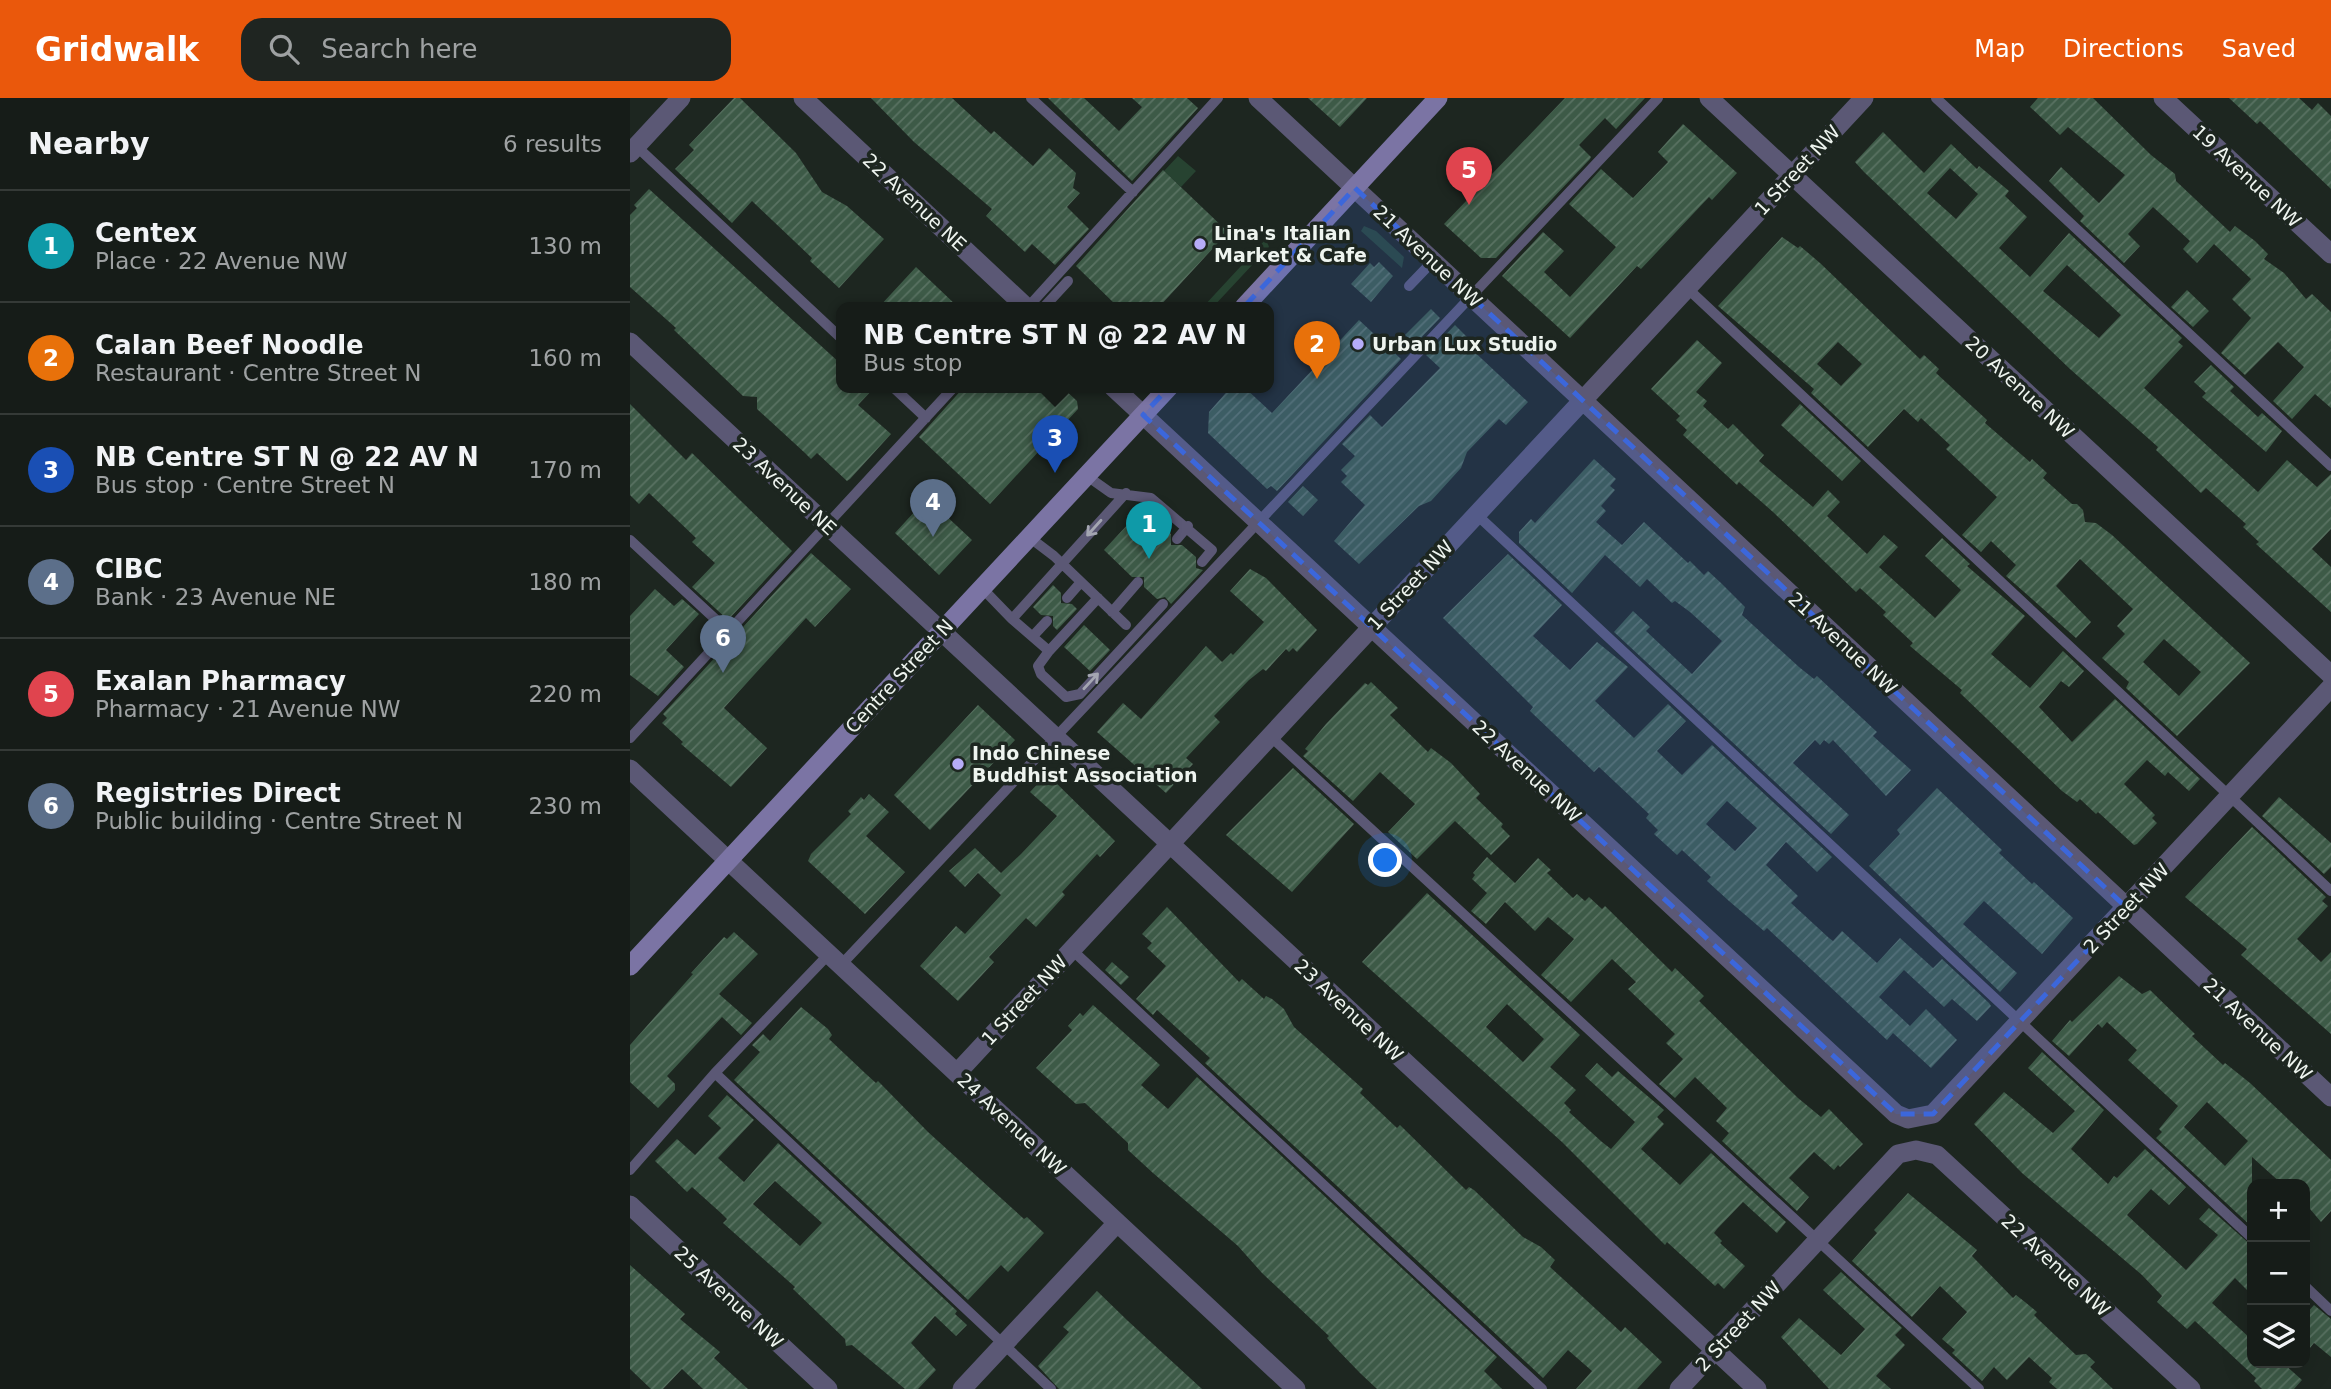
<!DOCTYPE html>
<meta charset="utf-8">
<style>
:root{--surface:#161c18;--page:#1f2521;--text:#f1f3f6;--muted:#9ea1a2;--line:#353a37;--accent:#ea580c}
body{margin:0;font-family:"DejaVu Sans",sans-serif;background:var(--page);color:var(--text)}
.controls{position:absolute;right:21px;bottom:21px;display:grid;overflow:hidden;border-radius:14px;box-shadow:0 7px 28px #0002}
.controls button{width:63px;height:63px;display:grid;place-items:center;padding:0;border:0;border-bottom:2px solid var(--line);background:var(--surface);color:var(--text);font:35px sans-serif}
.you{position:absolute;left:756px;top:763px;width:24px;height:24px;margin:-18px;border:5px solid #fff;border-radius:50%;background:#1a73e8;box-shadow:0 0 0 10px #1a73e833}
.badge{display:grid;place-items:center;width:46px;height:46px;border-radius:50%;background:var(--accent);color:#fff;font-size:23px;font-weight:700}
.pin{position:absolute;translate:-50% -58px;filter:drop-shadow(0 2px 4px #0008)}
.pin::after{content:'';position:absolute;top:37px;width:24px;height:21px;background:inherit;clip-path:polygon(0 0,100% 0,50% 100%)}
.popup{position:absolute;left:206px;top:204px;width:438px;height:91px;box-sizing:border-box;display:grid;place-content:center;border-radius:14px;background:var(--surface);filter:drop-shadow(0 2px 5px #0005);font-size:23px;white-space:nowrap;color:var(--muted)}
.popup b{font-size:26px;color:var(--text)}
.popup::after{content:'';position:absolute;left:50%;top:100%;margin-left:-14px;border:14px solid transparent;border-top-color:var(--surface)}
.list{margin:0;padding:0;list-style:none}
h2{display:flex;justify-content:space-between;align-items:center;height:91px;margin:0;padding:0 28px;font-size:30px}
h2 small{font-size:23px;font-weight:400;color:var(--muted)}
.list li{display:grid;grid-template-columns:46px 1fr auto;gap:21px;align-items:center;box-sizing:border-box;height:112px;padding:0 28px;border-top:2px solid var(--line)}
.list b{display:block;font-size:26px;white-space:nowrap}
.list p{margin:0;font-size:23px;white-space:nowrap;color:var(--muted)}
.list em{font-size:23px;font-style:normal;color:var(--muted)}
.icon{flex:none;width:38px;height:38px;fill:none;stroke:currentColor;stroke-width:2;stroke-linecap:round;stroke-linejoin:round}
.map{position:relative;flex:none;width:1701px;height:1291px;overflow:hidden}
header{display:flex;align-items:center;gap:42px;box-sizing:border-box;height:98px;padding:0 35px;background:var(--accent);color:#fff}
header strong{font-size:33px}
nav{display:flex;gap:38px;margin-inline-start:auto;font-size:24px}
.search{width:490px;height:63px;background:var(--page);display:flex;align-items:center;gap:18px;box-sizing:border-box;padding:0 24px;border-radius:21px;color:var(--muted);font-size:26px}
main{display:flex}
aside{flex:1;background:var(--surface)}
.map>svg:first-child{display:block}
.green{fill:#274331}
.building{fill:url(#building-hatch);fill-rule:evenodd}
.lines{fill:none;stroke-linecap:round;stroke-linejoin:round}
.service{stroke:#5b5875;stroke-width:10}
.minor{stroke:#5b5875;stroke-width:19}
.tertiary{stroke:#5b5875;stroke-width:19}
.secondary{stroke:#7b74a4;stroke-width:19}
.oneway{stroke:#a4a6b2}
.marked{fill:#3c67db;fill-opacity:0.2;stroke:#3c67db;stroke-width:5;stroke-dasharray:14 9;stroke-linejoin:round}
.poi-dot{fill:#b6acf8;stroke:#1d2620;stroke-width:2.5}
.labels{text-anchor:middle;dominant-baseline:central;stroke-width:7;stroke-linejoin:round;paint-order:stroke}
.street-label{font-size:19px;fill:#eef4ef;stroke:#1d2620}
.poi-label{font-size:19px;font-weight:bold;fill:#eef4ef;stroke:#1d2620;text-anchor:start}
</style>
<header>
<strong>Gridwalk</strong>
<div class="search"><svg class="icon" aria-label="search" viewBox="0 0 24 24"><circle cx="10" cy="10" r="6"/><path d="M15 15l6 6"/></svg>Search here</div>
<nav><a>Map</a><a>Directions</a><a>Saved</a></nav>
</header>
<main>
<aside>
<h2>Nearby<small>6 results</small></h2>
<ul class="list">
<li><span class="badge" style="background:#0f9aa8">1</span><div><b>Centex</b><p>Place · 22 Avenue NW</p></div><em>130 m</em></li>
<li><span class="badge" style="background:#e8710a">2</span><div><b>Calan Beef Noodle</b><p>Restaurant · Centre Street N</p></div><em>160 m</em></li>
<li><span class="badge" style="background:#1a4fb4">3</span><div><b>NB Centre ST N @ 22 AV N</b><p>Bus stop · Centre Street N</p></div><em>170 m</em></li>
<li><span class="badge" style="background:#5c6f8a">4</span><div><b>CIBC</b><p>Bank · 23 Avenue NE</p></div><em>180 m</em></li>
<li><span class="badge" style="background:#e0444e">5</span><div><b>Exalan Pharmacy</b><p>Pharmacy · 21 Avenue NW</p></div><em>220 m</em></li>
<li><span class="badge" style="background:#5c6f8a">6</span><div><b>Registries Direct</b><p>Public building · Centre Street N</p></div><em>230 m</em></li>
</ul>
</aside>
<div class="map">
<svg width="1701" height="1291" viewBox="0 0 1701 1291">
<defs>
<pattern id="building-hatch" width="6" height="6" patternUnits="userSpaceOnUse" patternTransform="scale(1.75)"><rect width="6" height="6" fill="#3d5a47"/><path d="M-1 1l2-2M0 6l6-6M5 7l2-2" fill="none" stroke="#597262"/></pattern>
</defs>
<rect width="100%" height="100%" fill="#1d2620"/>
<path class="green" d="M548 58 566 73 551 89 534 73Z
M734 128 746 133 774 159 772 170 731 133Z
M636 141 639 149 583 209H573Z"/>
<path class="building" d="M104 0H110L166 55 192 94 217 108 254 141 209 190 180 163 182 160 122 103 102 125 45 71 64 52 59 47Z
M241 0H322L361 36 364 33 403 68 419 50 446 75 443 90 450 95 437 109 459 131 425 167 402 146 395 154 356 118 362 111 284 44Z
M418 0H454L489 33 512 9 502 0H557L568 10 502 83Z
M678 0H737L710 29Z
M935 0H1015L986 31 975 20 949 47 961 59 960 61 866 160H851L814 126Z
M1408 0H1463L1521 57 1545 76 1546 83 1600 134 1605 128 1625 143 1638 156 1634 161 1654 175 1676 201 1682 196 1701 214V310L1685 296 1662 321 1643 303 1674 269 1648 244 1615 277 1591 255 1621 220 1602 201 1621 181 1584 146 1567 165 1553 151 1560 143 1523 109 1498 136 1510 148 1494 165 1450 123 1454 118 1419 83 1431 69 1469 105 1495 77 1438 29 1430 37 1400 9Z
M1599 0H1669L1682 12 1688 5 1701 18V91L1630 23 1627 26Z
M1053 26 1107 75 1082 102 1079 99 1011 171 1007 168 940 240 872 178 913 134 934 153 914 174 940 199 986 149 939 106 971 71 1003 100 1038 64 1028 54Z
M1253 34 1294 75 1321 46 1347 71 1349 68 1379 93 1375 98 1397 119 1369 150 1400 179 1439 135 1552 240 1548 244 1553 248 1514 290 1628 394 1657 362 1687 389 1701 376V431L1682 451 1701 469V514L1626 446 1629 444 1613 429 1616 426 1576 390 1571 395 1526 352 1528 349 1440 271 1234 74 1225 64ZM1320 70 1348 96 1326 121 1297 95ZM1437 167 1491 217 1469 240 1413 193Z
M533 72 598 134 529 209H488L446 168Z
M19 91 212 267V289H245L228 307 261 336 220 381 217 383 187 355 181 361 175 355 127 311V299L113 298 44 232 46 230 0 189V117L7 110 4 107Z
M1152 139 1168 150 1170 148 1190 165 1290 261 1294 257 1309 271 1306 275 1357 322 1355 325 1400 364 1402 361 1417 375 1413 380 1442 406H1447L1453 412 1455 424 1466 425 1482 437 1620 565 1547 638 1496 590 1499 584 1472 560 1495 536 1487 528 1503 511 1469 479 1450 461 1426 488 1461 524 1446 540 1376 478 1386 467 1361 443 1351 454 1332 437 1367 399 1316 351 1320 347 1291 320 1288 324 1274 311 1238 349 1181 295 1184 291 1088 208ZM1208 244 1232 266 1211 288 1187 266ZM1534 541 1571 574 1549 598 1513 564Z
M749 164 763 178 741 204 721 186 740 165 744 169Z
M286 169 328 209H249Z
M1557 192 1579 213 1563 229 1541 209Z
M801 211 810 220 785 246 775 237Z
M729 222 771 261 647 393 641 388 637 391 578 335 579 314 601 289H614L642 315Z
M825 227 840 242 836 246 898 304 876 327 869 321 837 354 831 370 801 403 789 408 729 466 704 443 735 407 711 384 717 378 711 372 725 358 712 346 740 317 752 329 810 270 796 257Z
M1067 242 1092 265 1066 294 1077 303 1073 308 1098 331 1103 326 1134 357 1129 363 1183 409 1198 392 1210 404 1197 418 1237 456 1254 437 1268 449 1249 469 1305 520 1331 492 1295 458 1312 440 1340 466 1337 468 1395 518 1361 556 1400 590 1433 553 1454 573 1439 589 1431 583 1409 609 1442 644 1485 601 1570 681 1559 693 1538 674 1535 678 1517 662 1494 686 1525 717 1522 720 1527 725 1507 746 1504 747 1468 714 1466 716 1450 701 1447 704 1432 693 1330 595 1332 592 1280 548 1283 545 1253 517 1256 514 1230 490 1226 494 1143 414 1109 384 1107 387 1053 337 1057 332 1046 322 1050 318 1021 291Z
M1581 267 1604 289 1600 293 1628 319 1632 315 1652 333 1636 354 1572 299 1576 295 1564 284Z
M334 289H432L447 303 448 311 360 406 289 339Z
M0 306 56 362 62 355 162 453 98 522 62 489 85 465 62 444 66 440 19 395 9 406 0 397Z
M1170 306 1231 363 1212 383 1151 327Z
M964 361 986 381 980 388 985 392 971 408 976 413 966 424 992 447 1014 424 1058 465 1060 463 1074 477 1078 473 1091 485 1115 509 1112 517 1169 569 1184 581 1187 578 1247 634 1243 638 1281 672 1256 698 1203 642 1199 646 1194 642 1190 647 1185 642 1163 665 1219 717 1201 736 984 534 1003 513 1020 529 1016 533 1062 576 1092 543 1060 514 1045 503 1042 505 1017 481 1010 489 975 457 942 495 889 445V434L901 421 905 425Z
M673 388 688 402 673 418 658 404Z
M297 400 342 442 309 477 265 435Z
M513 410 541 436V447H552L566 459V470L573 472 541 506 535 499 527 501 514 489V479H502L474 452Z
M181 455 221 491 185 529 176 520 94 610 137 650 101 689 51 646 53 644 32 625 37 620 33 616Z
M878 456 932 507 903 538 940 572 967 544 998 569 965 603 1004 640 1038 606 1056 623 1027 653 1052 677 1082 647 1202 759 1187 774 1156 744 1136 767 1168 798 1161 805 1199 840 1203 843 1212 833 1247 865 1270 840 1303 870 1312 861 1359 905 1361 908 1347 923 1322 901 1314 909 1274 872 1249 899 1280 928 1296 911 1327 942 1301 970 1263 935 1257 942 1137 830 1134 833 1099 803 1077 783 1081 779 1052 752 1047 757 1024 736 1028 732 1016 720 1019 716 969 669 964 674 900 613 903 609 813 520ZM1097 703 1127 730 1105 753 1076 726Z
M620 471 636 480 687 532 667 554 663 550 659 554 656 551 636 573 633 571 619 582 584 618 590 624 556 660 563 666 536 695 467 634 493 605 511 621 576 548 592 564 601 555 603 557 634 524 600 493Z
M423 487 431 495V505L442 506 447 511 427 532 423 528V518L411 517 403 509Z
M25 491 44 508 52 501 69 516 36 552 54 569 28 598 0 577V518Z
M454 527 480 552 460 573 434 549Z
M741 584 768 610 760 617 798 654 801 650 821 665 850 696 846 700 873 726 871 729 880 738 861 757 825 723 787 761 758 734 785 706 750 674 723 703 673 658 678 653 675 651 696 626 735 585 738 587Z
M348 607 385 642 300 732 264 697Z
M663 670 724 726 662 794 596 737Z
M417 676 485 743 470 759 467 756 432 794 435 797 406 829 396 820 359 859 364 864 328 903 290 868 326 828 335 836 371 797 348 775 335 789 319 773 345 750 371 775 391 756 427 718 400 694Z
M1307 690 1372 752 1369 755 1402 786 1404 784 1443 820 1412 856 1354 803 1333 826 1387 875 1370 894 1239 768 1270 736 1267 732Z
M239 696 259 714 236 738 275 774 235 816 178 763 181 756 221 716 218 713 231 699 234 702Z
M1649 699 1701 745V769L1694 776 1632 718Z
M1622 729 1696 799 1692 803 1698 808 1667 841 1691 864 1701 854V936L1611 857 1617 851 1555 799Z
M857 759 885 785 908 760 921 772 917 775 943 800 947 796 955 803 959 799 972 811 975 808 1042 874 1045 870 1074 898 1069 903 1168 1000 1191 1019 1199 1011 1233 1046 1210 1069 1208 1067 1204 1072 1184 1054 1159 1080 1179 1099 1167 1113 1092 1043 1099 1035 1086 1023 1097 1010 1065 979 1045 1000 1029 986 1053 961 1036 945 1045 936 998 891 1006 884 982 861 941 904 911 877 944 841 918 819 905 833 875 804 856 826 841 813 857 795 842 781 845 777 843 775Z
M797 795 950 937 920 969 946 992 934 1005 941 1012 939 1014 972 1044 981 1051 1005 1024 955 978 967 965 982 979 988 973 1034 1012 1027 1019 1034 1026 1011 1051 1050 1087 1081 1055 1156 1124 1147 1135 1113 1104 1087 1131 1084 1135 1092 1143 1090 1145 1115 1168 1094 1191 1088 1185 1085 1188 1037 1144 1035 1147 932 1044 732 864ZM877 906 914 941 893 964 856 929Z
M537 809 609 884 612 881 634 901 636 898 642 901 654 911 664 929 733 991 730 995 767 1030 770 1027 836 1092 839 1089 844 1092 893 1139 911 1149 925 1162 920 1169 991 1234 995 1229 1032 1264 1007 1291H946L962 1273 938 1252 913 1280 575 965 580 960 527 912 523 917 506 901 536 868 517 850 522 845 512 836Z
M104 834 128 856 89 896 122 925 111 937 92 919 37 978 45 986V992L28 1010 0 984V947L63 876 61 875 94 839 97 841Z
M482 864 499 879 491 887 475 872Z
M1489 878 1512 896 1520 892 1565 936 1562 938 1593 967 1595 965 1620 985 1701 1062V1113L1691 1124 1675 1105V1086H1652L1622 1059V1129L1526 1040 1532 1034 1529 1031 1548 1008 1498 962 1507 952 1477 924 1472 930 1468 926 1439 958 1422 943 1440 922 1442 924ZM1577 1004 1618 1043 1595 1068 1554 1029Z
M463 907 530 967 511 987 538 1011 567 979 867 1259 854 1273 872 1291H747L730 1275 703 1247 697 1240 699 1238 632 1175 608 1148 523 1075 498 1052V1045L455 1005 446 1006 406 970 442 932 438 928 450 915 453 918Z
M171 909 198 931 202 937 199 941 236 976 246 985 248 983 298 1034 394 1121 397 1119 414 1135 378 1174 371 1167 338 1202 104 982 130 954 122 947 133 936 140 943Z
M1412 954 1474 1012 1441 1051 1478 1086 1484 1078 1487 1080 1515 1051 1556 1089 1539 1107 1521 1091 1497 1117 1556 1172 1588 1137 1569 1121 1579 1110 1622 1148V1197L1605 1180 1582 1205 1622 1242V1265H1653L1672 1282 1664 1291H1632L1624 1283 1626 1280 1565 1223 1557 1231 1527 1204 1532 1198 1512 1177 1392 1075 1344 1026 1374 994 1423 1035 1445 1013 1398 970Z
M97 997 124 1022 88 1060 114 1084 148 1045 327 1213 325 1216 337 1227 326 1238 305 1218 281 1245 306 1272 288 1291H275L222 1247 216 1248 215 1241 163 1191 165 1189 93 1125 97 1121 92 1116 62 1089 57 1094 25 1063 47 1041 65 1057 91 1030 78 1018ZM145 1083 192 1125 170 1148 123 1106Z
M1278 1095 1347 1152 1342 1158 1383 1200 1386 1197 1395 1204 1407 1214 1404 1217 1409 1222 1446 1257 1456 1256 1465 1264 1460 1269 1483 1291H1427L1419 1284 1422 1280 1399 1259 1377 1282 1364 1269 1352 1283 1322 1255 1325 1252 1312 1241 1337 1214 1310 1188 1282 1219 1222 1163 1247 1135 1244 1132Z
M0 1167 55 1216 50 1221 90 1254 84 1260 118 1291H73L52 1271 33 1291H21L0 1271Z
M1211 1174 1272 1230 1265 1237 1275 1247 1246 1278 1261 1291H1199L1151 1239 1169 1220 1211 1257 1235 1231 1193 1192Z
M467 1193 498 1223 572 1291H429L408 1268 439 1234 433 1229Z
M1684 1207 1701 1221V1259L1684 1245 1675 1256V1217Z"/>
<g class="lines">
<path class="service" d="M401 0 503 94
M1306 0 1701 368
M4 46 212 241
M779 188 803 163
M1057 190 1701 793
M398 209 588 0
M414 209 438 183
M263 289 296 320
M457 378 481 395 521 400 582 452 572 464
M846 416 1622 1140
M399 439 424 458 496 527
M547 441 558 428
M0 442 97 532
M352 490 382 521 496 395
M437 500 451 484
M482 514 508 484
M382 521 419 553 468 500
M403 538 417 523
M419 553 408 568 411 576 436 599 450 596 533 506
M640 638 1349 1291
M0 640 324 289
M441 851 912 1291
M211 867 1028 0
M85 975 421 1291
M0 1072 85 975 199 856
M1675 1188 1701 1213"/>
<path class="minor" d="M173 0 396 209
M628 0 1701 999
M1533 0 1701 156
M0 55 51 0
M0 244 1127 1291
M483 289 1266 1016 1278 1021 1303 1016 1701 589
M0 671 666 1291
M327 975 1234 0
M0 1107 198 1291
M332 1291 487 1125
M1049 1291 1268 1056 1286 1052 1307 1057 1561 1291"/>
<path class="tertiary" d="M1079 0 1701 577"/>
<path class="secondary" d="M614 209 808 0
M0 868 539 289"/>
</g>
<defs><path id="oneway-shaft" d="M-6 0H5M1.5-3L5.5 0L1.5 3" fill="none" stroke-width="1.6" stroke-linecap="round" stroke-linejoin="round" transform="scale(1.75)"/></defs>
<g class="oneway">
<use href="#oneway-shaft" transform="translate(464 430) rotate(132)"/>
<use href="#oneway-shaft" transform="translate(461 583) rotate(-47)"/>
</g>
<path class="marked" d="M725 90 1497 810 1303 1016H1266L513 317Z"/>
<g class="poi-dot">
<circle cx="570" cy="146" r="7"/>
<circle cx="728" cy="246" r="7"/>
<circle cx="328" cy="666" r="7"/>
</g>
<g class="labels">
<g class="street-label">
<text transform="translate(1167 72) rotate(-47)">1 Street NW</text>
<text transform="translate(1617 78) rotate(43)">19 Avenue NW</text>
<text transform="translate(285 104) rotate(43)">22 Avenue NE</text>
<text transform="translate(798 158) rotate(43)">21 Avenue NW</text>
<text transform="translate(1390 289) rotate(43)">20 Avenue NW</text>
<text transform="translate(155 388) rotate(43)">23 Avenue NE</text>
<text transform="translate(780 487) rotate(-47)">1 Street NW</text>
<text transform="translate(1213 545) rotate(43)">21 Avenue NW</text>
<text transform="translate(269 578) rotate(-47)">Centre Street N</text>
<text transform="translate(897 673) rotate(43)">22 Avenue NW</text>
<text transform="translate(1496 810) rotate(-47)">2 Street NW</text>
<text transform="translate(394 902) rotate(-47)">1 Street NW</text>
<text transform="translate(719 912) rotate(43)">23 Avenue NW</text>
<text transform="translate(1628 931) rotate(43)">21 Avenue NW</text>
<text transform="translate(382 1026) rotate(43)">24 Avenue NW</text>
<text transform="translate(1426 1167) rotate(43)">22 Avenue NW</text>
<text transform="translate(99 1199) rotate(43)">25 Avenue NW</text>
<text transform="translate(1108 1228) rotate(-47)">2 Street NW</text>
</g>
<g class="poi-label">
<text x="584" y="135">Lina's Italian<tspan x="584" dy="22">Market &amp; Cafe</tspan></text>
<text x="742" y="246">Urban Lux Studio</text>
<text x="342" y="655">Indo Chinese<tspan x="342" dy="22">Buddhist Association</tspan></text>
</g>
</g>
</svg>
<div class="controls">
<button>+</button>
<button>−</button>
<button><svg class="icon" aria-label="layers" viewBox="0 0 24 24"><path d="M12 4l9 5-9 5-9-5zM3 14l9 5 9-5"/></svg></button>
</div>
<div class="you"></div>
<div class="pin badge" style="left:519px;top:461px;background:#0f9aa8">1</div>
<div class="pin badge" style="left:687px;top:281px;background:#e8710a">2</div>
<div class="pin badge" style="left:425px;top:375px;background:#1a4fb4">3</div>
<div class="popup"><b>NB Centre ST N @ 22 AV N</b>Bus stop</div>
<div class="pin badge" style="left:303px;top:439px;background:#5c6f8a">4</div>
<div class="pin badge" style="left:839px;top:107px;background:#e0444e">5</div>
<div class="pin badge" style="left:93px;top:575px;background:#5c6f8a">6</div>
</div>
</main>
